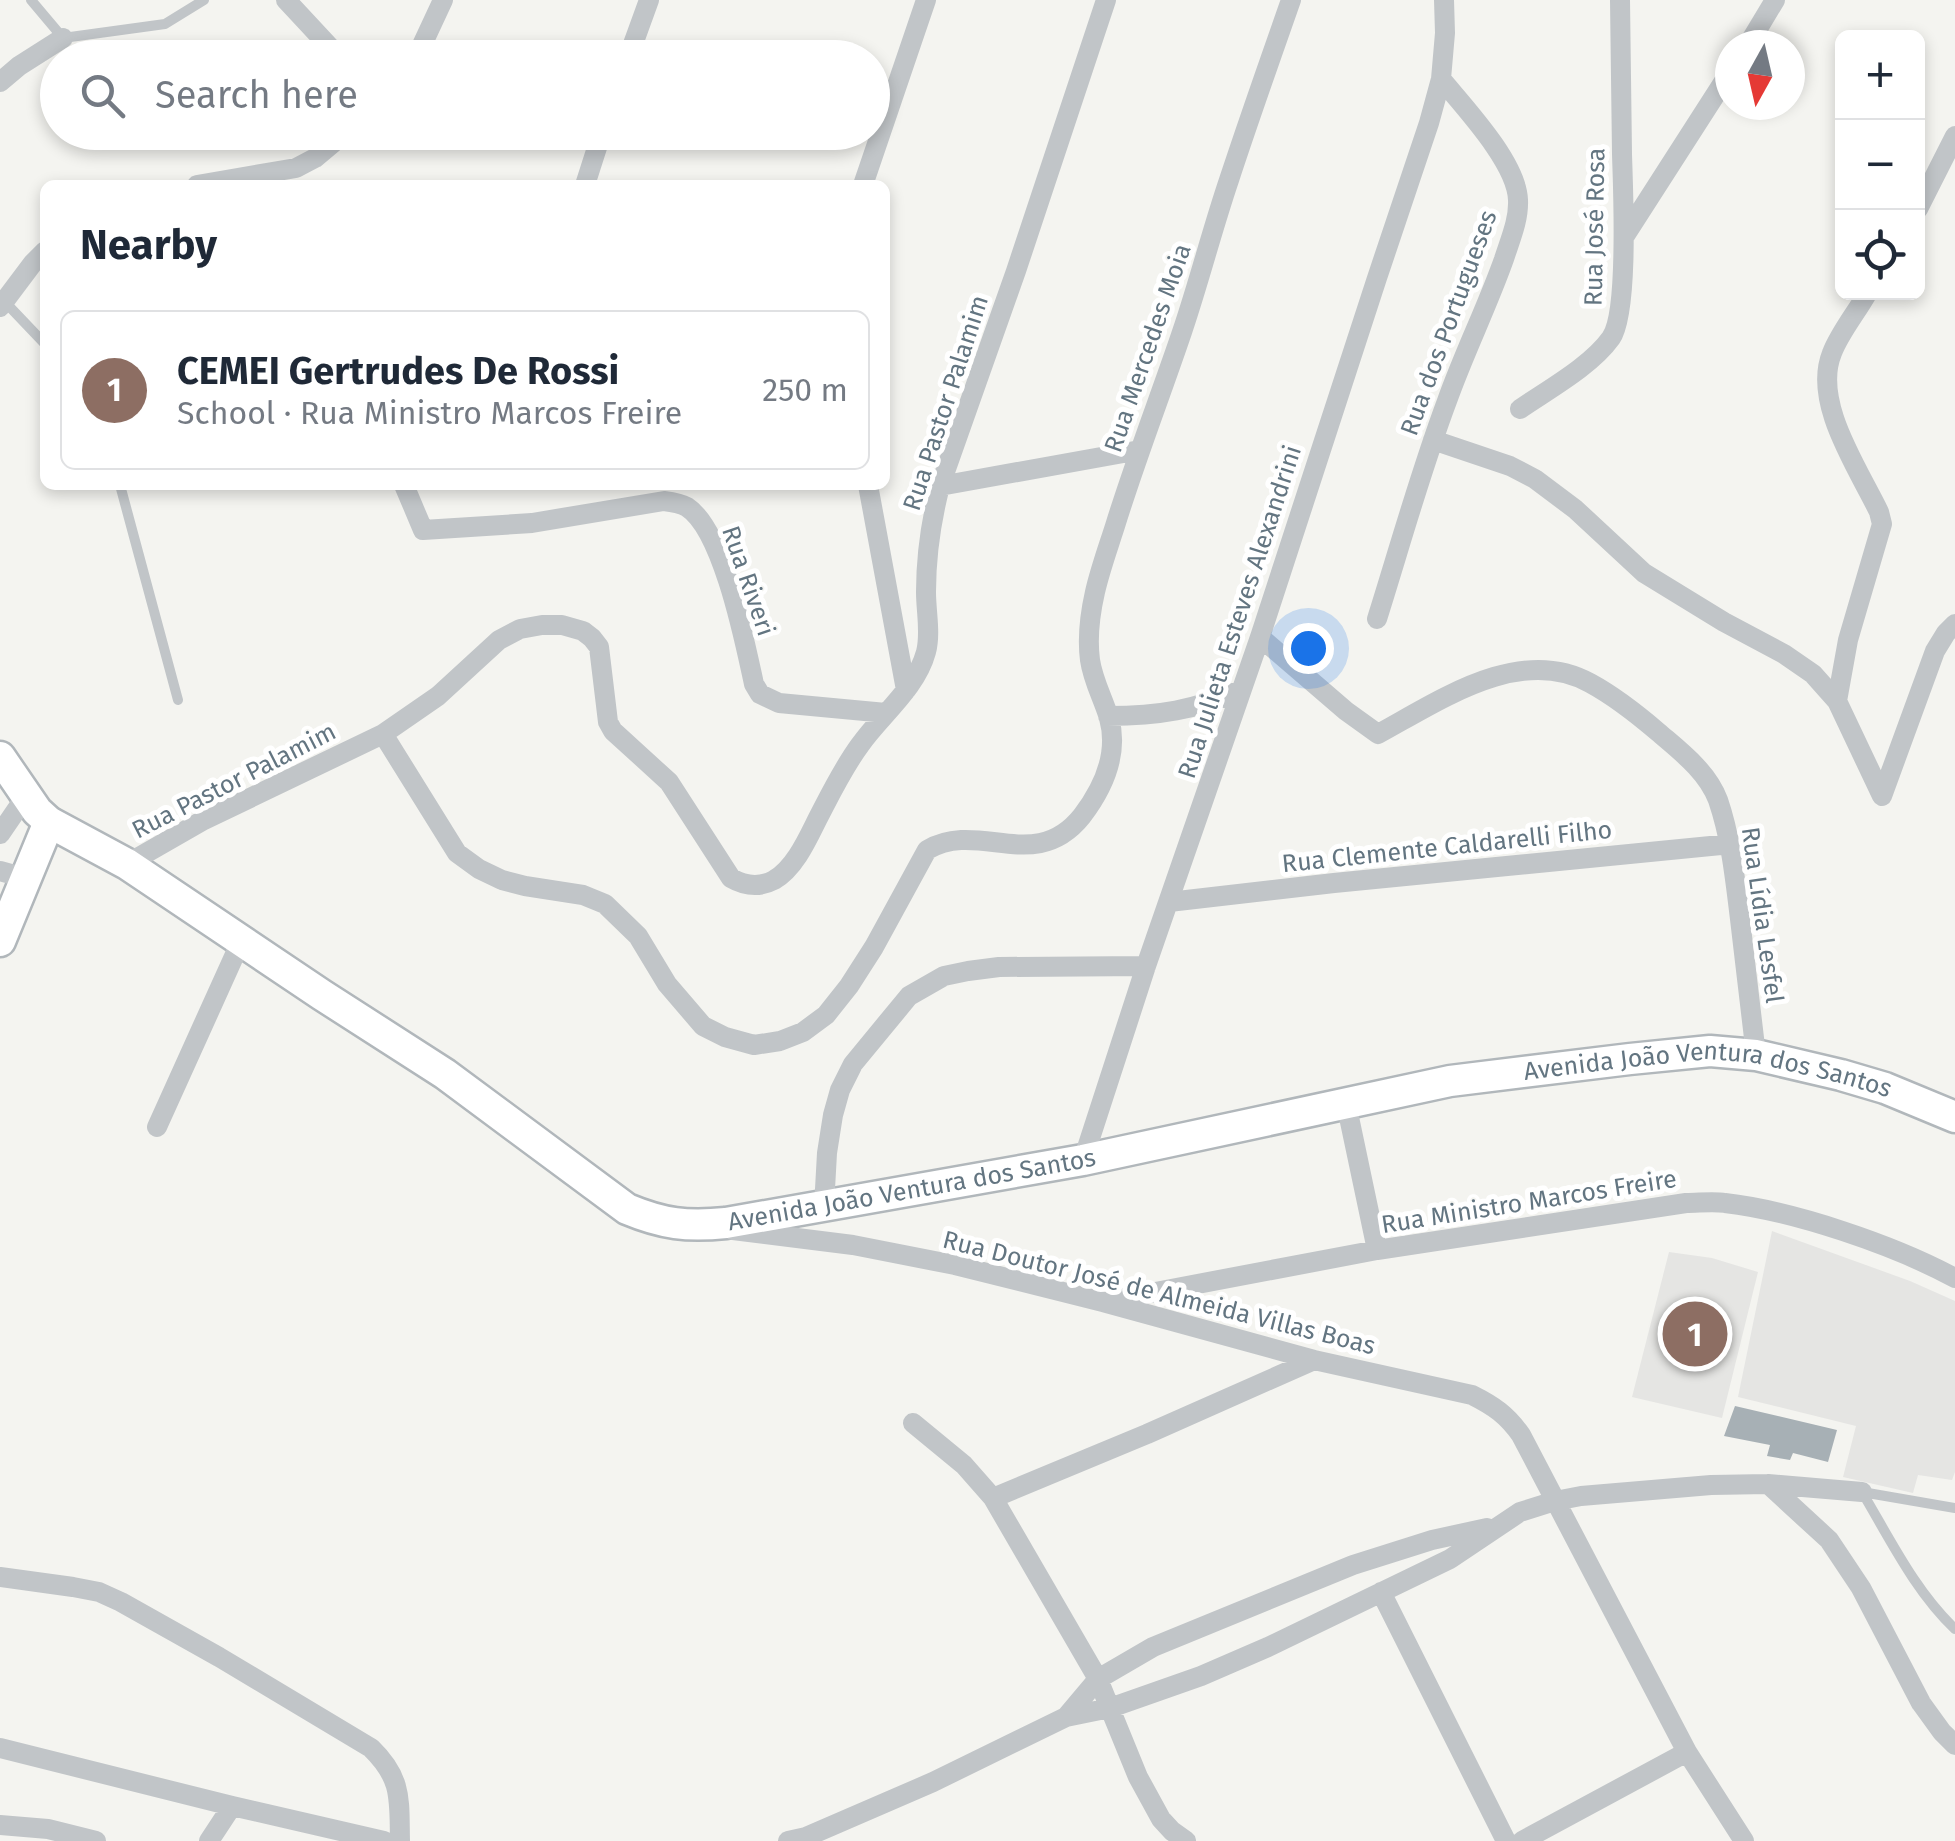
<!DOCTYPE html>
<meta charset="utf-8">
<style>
:root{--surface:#fff;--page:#f2f2f3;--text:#1f2937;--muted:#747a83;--line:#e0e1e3;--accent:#e44820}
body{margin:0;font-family:"Fira Sans",sans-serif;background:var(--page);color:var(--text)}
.controls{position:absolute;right:30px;top:30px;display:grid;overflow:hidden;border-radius:15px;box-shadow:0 5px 15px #0003}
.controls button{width:90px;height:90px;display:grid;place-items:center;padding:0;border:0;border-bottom:2px solid var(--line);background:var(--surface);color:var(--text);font:50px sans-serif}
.compass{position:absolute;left:1715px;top:30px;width:90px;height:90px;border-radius:50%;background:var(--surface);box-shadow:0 5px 15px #0003;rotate:188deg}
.you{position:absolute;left:1308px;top:648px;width:35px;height:35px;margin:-25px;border:8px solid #fff;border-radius:50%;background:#1a73e8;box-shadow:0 0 0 15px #1a73e833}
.badge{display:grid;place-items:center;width:65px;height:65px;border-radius:50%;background:var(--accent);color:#fff;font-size:32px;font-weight:700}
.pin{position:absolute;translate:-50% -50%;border:5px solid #fff;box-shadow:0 2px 10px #0006}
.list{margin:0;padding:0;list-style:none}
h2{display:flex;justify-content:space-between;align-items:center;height:130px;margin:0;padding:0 40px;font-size:42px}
h2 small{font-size:32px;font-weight:400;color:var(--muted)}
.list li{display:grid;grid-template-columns:65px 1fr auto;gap:30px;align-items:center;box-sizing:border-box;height:160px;margin:0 20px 20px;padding:0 20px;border:2px solid var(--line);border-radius:15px}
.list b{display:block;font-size:38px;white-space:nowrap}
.list p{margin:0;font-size:32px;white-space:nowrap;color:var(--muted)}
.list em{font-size:32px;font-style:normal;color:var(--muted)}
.icon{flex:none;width:55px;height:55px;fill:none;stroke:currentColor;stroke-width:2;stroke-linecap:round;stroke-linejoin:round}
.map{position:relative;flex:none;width:1955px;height:1841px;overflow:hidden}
.search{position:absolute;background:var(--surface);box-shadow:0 5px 15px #0003;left:40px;top:40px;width:850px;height:110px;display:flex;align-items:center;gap:25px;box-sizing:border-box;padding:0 35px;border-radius:55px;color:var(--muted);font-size:38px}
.panel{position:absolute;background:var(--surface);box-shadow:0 5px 15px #0003;left:40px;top:180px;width:850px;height:310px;border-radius:15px}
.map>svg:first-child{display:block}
.built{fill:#e5e5e3}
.building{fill:#a7b0b5}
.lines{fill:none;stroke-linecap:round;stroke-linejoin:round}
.secondary-casing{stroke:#b1b7bb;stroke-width:35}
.service{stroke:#c1c5c8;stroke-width:10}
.minor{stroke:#c1c5c8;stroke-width:20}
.secondary{stroke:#fff;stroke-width:30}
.labels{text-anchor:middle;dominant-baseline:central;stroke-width:10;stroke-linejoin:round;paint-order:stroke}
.street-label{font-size:25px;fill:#637581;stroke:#fff}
</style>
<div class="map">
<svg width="1955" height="1841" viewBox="0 0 1955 1841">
<rect width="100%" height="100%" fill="#f4f4f0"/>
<path class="built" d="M1772 1231 1910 1281 1955 1301V1472L1952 1480 1918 1475 1913 1493 1843 1477 1856 1426 1738 1397Z
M1669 1252 1712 1258 1758 1272 1722 1418 1632 1397Z"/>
<path class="building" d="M1735 1406 1837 1430 1828 1462 1793 1453 1790 1460 1767 1456 1770 1445 1724 1436Z"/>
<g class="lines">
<g class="secondary-casing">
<g id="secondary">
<path id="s1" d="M0 757 37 811 49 822 127 864 322 995 445 1074 627 1209C663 1224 687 1227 726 1223L1083 1160 1450 1081 1630 1059 1710 1051 1756 1055 1841 1075 1885 1088 1955 1117"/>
<path d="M0 941 49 822"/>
</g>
</g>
<path class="service" d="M31 0 63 38 165 24 204 0
M5 302 45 344
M120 485 178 700
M1862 1492C1890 1539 1915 1591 1955 1629
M1862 1492 1955 1508"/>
<path class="minor" d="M286 0 340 58
M1748 45 1775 0
M416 58 443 0
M628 58 649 0
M0 82 19 66 63 38
M197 185 296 168 315 158 346 132
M585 185 602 132
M863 185 926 0
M1918 209 1955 136
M1624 237 1730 72
M0 307 33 263 45 251
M1520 409C1549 389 1591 366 1611 338 1629 312 1623 190 1622 154 1621 103 1621 51 1620 0
M1433 440 1510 466 1535 479 1575 509 1644 573 1724 622 1784 654 1813 674 1837 701 1882 796 1935 651 1946 633 1955 624
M404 485 423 530 532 523 664 501C672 502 680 503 687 507 723 530 745 643 754 684L760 694 779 703 886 713
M868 485 906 690
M940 486 1140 450
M1377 619C1400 546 1420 473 1447 401 1464 353 1487 307 1504 259 1510 240 1519 220 1518 200 1517 163 1465 108 1441 79
M1260 637 1346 711 1378 734C1439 701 1520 644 1590 683 1614 696 1637 714 1658 732 1680 751 1707 771 1718 800 1731 838 1735 878 1740 919 1745 964 1751 1010 1756 1055
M1837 701 1848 640 1882 524 1879 512C1858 468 1812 402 1832 353 1840 332 1857 312 1868 292
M1108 716C1158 716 1195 710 1241 690
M383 734 457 853 479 869 502 880 525 886 583 895 605 904 638 936 667 984 703 1026 725 1037 754 1045 780 1041 803 1032 826 1015 849 986 874 947 927 850C979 819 1035 875 1082 816 1104 787 1119 754 1109 718 1103 698 1093 681 1090 660 1087 637 1090 614 1095 592 1100 570 1108 548 1115 526 1135 461 1160 397 1182 332 1199 282 1212 230 1229 180 1249 119 1270 60 1291 0
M0 834 26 796
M127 864 202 821 383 734 438 696 499 640 520 629 542 625H562L583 631 592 638 599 647 608 722 613 731 669 782 731 878C745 886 759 888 774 880 795 868 808 838 818 818 831 793 843 768 860 745 881 715 916 689 926 652 931 633 926 612 926 592 926 555 931 521 940 486L1016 271 1106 0
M0 871 25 878
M1169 902 1334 883 1731 844
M1346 1103 1377 1250
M157 1127 241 941
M1083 1160 1146 966 1260 637 1377 278 1429 123 1441 79 1445 33 1444 0
M824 1207 827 1153 833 1115 840 1090 853 1064 909 996 944 976 968 971 999 967 1146 966
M733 1230 853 1245 955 1265 1103 1302 1314 1360 1472 1395C1494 1406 1507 1415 1521 1435L1687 1752 1744 1841
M1108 1301 1377 1250 1686 1203C1699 1203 1713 1201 1725 1203 1794 1211 1894 1245 1955 1278
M913 1423 964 1465 993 1498 1098 1679 1138 1777 1161 1819 1172 1831 1186 1841
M1768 1484 1829 1540 1861 1588 1921 1703 1942 1732 1955 1745
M993 1498 1147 1434 1314 1360
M0 1577 73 1587 99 1592 121 1602 219 1657 371 1748C403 1779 399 1800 400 1841
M1381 1592 1506 1841
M1066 1717 1098 1679 1153 1647 1353 1565 1432 1540 1487 1528
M0 1748 232 1806 384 1841
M0 1825 48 1829 96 1841
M209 1841 232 1806
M788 1841 806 1837 933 1782 1066 1717 1110 1708 1201 1676 1268 1647 1450 1559 1520 1512 1555 1501 1581 1496 1711 1485 1768 1484 1862 1492
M1522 1841 1687 1752"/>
<use href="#secondary" class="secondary"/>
</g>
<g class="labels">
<g class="street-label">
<text transform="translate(1595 227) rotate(-89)">Rua José Rosa</text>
<text transform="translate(1449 323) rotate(-70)">Rua dos Portugueses</text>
<text transform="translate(1148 348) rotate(-71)">Rua Mercedes Moia</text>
<text transform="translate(946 403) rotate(-72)">Rua Pastor Palamim</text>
<text transform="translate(748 581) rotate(71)">Rua Riveri</text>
<text transform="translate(1240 612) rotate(-72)">Rua Julieta Esteves Alexandrini</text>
<text transform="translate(234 781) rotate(-27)">Rua Pastor Palamim</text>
<text transform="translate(1447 847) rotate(-6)">Rua Clemente Caldarelli Filho</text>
<text transform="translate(1762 915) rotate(82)">Rua Lídia Lesfel</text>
<text stroke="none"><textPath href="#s1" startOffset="1878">Avenida João Ventura dos Santos</textPath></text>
<text stroke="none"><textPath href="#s1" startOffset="1068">Avenida João Ventura dos Santos</textPath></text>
<text transform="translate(1529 1202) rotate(-9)">Rua Ministro Marcos Freire</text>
<text transform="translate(1159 1293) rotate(14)">Rua Doutor José de Almeida Villas Boas</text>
</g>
</g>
</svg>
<div class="controls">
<button>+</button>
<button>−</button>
<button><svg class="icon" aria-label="locate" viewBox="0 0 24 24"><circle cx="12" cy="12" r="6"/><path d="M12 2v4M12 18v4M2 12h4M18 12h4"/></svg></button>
</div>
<svg class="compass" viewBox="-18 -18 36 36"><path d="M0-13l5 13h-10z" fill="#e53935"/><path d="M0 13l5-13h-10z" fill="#747a83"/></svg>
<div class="you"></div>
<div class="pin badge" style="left:1695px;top:1334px;background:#8d6e63">1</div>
<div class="search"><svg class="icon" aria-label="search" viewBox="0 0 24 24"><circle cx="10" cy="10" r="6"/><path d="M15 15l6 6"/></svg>Search here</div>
<section class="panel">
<h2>Nearby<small></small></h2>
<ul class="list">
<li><span class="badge" style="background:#8d6e63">1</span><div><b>CEMEI Gertrudes De Rossi</b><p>School · Rua Ministro Marcos Freire</p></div><em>250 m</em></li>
</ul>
</section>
</div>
